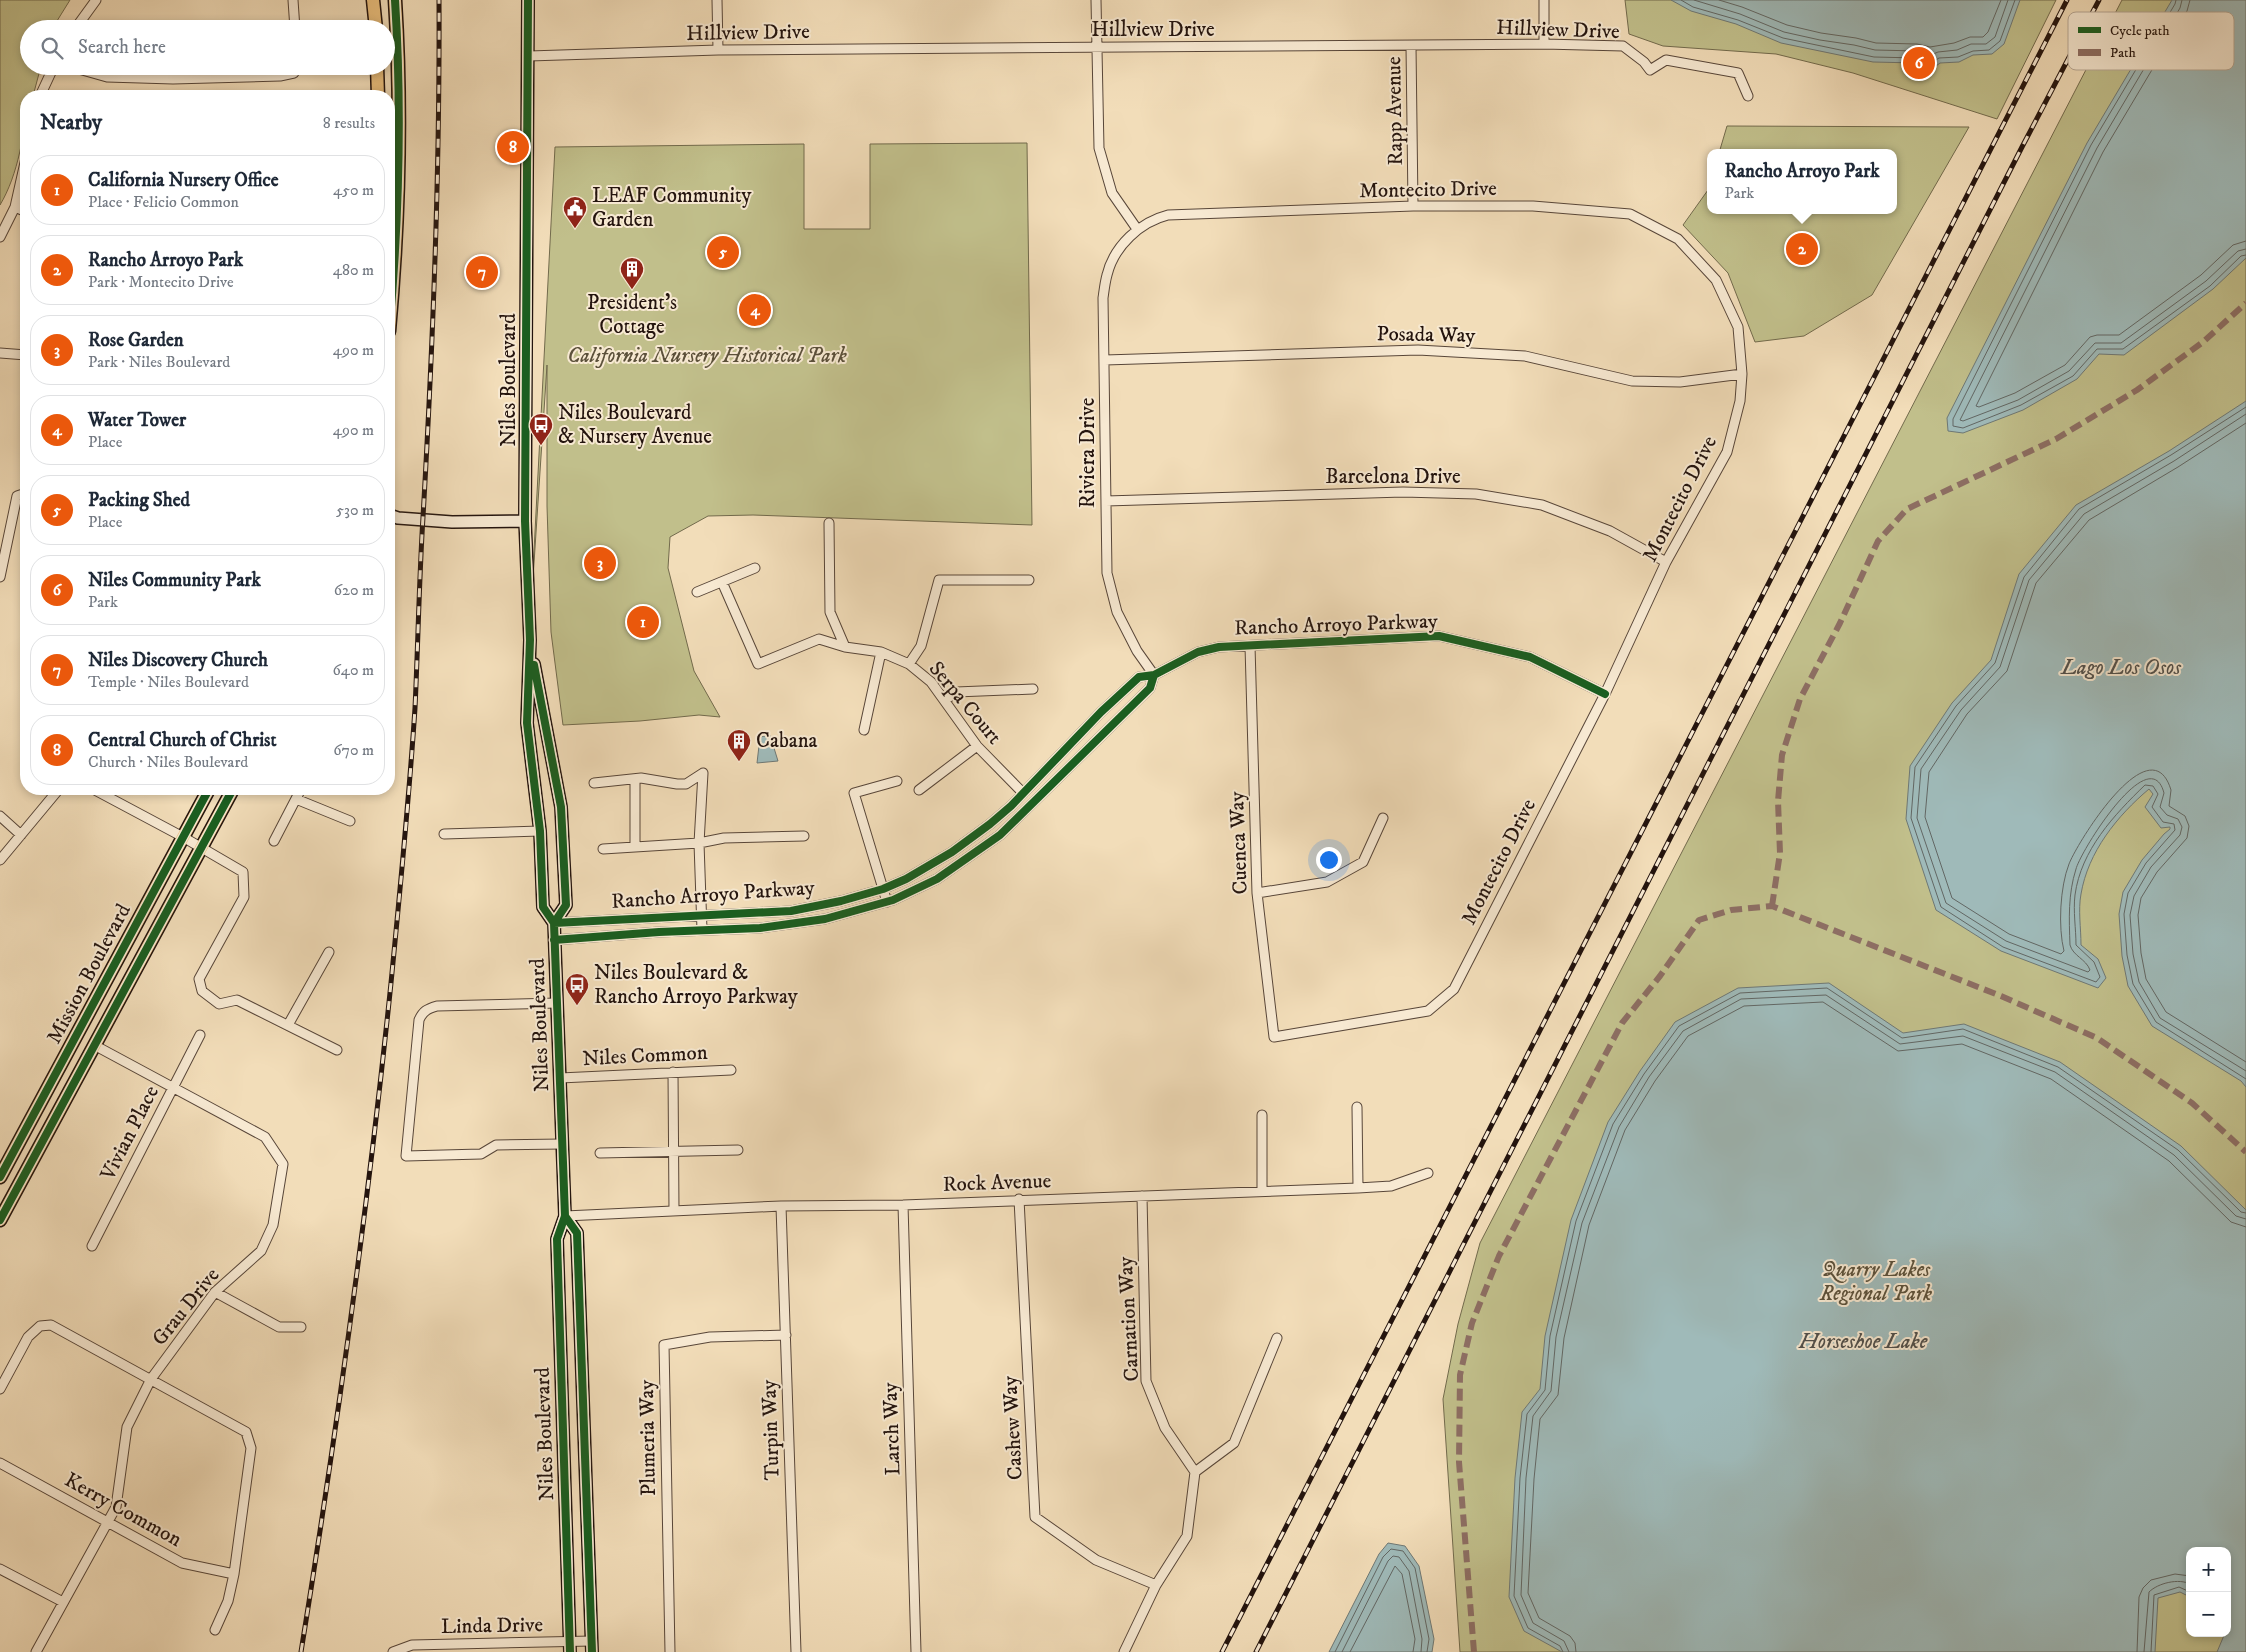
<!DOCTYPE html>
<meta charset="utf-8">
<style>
:root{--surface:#fff;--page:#f6f6f7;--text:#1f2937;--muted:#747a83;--line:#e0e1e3;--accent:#ea580c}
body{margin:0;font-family:"IM FELL DW Pica",serif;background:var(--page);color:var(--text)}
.controls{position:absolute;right:15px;bottom:15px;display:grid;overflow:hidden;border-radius:10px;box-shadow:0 2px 8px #0003}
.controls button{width:45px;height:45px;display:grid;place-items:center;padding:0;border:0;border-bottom:1px solid var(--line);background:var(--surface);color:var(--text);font:25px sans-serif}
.you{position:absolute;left:1328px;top:859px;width:18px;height:18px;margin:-12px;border:4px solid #fff;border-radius:50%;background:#1a73e8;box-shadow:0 0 0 8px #1a73e833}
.badge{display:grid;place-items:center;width:32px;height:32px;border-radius:50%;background:var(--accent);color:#fff;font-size:16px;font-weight:700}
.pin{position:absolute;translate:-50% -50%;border:2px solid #fff;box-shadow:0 1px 5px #0006}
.popup{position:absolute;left:1707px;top:149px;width:190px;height:65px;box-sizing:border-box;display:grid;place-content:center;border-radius:10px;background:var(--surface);filter:drop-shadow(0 1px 4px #0005);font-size:16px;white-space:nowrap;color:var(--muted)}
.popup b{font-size:19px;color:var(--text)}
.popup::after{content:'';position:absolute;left:50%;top:100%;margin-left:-10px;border:10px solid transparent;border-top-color:var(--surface)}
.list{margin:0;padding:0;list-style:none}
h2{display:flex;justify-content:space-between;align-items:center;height:65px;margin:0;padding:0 20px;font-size:21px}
h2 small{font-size:16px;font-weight:400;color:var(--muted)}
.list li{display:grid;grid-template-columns:32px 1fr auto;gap:15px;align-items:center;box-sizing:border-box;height:70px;margin:0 10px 10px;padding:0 10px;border:1px solid var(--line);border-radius:20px}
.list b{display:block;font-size:19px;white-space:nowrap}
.list p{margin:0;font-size:16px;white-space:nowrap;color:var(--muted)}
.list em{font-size:16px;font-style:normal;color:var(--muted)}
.icon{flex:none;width:28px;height:28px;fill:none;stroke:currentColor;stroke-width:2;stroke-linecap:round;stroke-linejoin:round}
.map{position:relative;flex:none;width:2246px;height:1652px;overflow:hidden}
.search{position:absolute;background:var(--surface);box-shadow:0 2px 8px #0003;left:20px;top:20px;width:375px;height:55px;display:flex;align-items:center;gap:12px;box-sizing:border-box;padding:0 18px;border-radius:28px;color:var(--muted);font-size:19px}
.panel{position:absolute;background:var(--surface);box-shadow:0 2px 8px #0003;left:20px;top:90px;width:375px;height:705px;border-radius:20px}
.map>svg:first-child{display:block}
.green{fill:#c1bf8b;stroke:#726a4c;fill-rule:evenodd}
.water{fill:#9fbab9;stroke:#6e7875}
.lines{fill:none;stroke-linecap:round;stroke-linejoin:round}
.shore{stroke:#626764;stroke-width:1}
.street-casing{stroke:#584639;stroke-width:11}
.secondary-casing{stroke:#24140e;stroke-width:14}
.primary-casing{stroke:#24140e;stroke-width:15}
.street{stroke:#f7e9d2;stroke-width:9}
.secondary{stroke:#f7e9d2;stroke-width:11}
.primary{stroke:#e9be7c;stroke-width:12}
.rail-casing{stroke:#24140e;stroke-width:5}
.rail{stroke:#f7e9d2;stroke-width:3;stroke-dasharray:9;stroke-linecap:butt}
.quiet{stroke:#8d6e63;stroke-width:6;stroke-dasharray:12 6;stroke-linecap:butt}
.cycleway-casing{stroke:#f7e9d2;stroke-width:11}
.cycleway{stroke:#1b5e20;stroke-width:8}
.labels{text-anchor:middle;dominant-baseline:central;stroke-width:4;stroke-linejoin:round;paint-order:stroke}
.street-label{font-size:21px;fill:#24140e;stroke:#f7e9d2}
.poi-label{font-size:21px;fill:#24140e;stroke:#f7e9d2;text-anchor:start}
.park-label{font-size:21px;font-style:italic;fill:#5b503a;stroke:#f7e9d2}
.water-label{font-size:22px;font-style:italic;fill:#4f4e4a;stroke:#f7e9d2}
.key{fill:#f7e9d2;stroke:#b8a997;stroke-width:1}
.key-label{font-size:14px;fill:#24140e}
</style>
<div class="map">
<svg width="2246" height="1652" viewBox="0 0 2246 1652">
<rect width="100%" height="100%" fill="#f2ddb9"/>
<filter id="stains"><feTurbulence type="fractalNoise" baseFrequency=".004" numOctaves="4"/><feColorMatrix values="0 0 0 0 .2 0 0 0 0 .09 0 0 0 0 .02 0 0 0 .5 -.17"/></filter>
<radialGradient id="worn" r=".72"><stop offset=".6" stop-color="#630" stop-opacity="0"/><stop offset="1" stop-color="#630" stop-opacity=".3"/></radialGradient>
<path class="green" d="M0 0H70L52 29H29V66H41L33 96H26C26 130 18 175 0 205Z
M1625 0H2056L1997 119 1853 73 1776 54 1663 46 1629 34Z
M2122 0H2246V1652H1460L1443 1399 1458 1324 1480 1243ZM2190 1551H2227V1633H2190Z
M1727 126 1969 127 1872 295 1804 336 1755 342 1728 273 1683 225 1708 190 1711 181V210H1893V153H1719Z
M1027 143 1032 525 753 515 708 516 670 537 668 568 694 671 720 717 699 715 640 721 563 725 551 632 547 506V365L531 609 555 147 804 144V229H870V144Z"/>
<path class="water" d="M1671 0H2020L2004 44 1992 54 1973 55 1959 62 1940 63 1932 69 1916 63 1873 62 1781 43 1736 24 1691 11Z
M2172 0H2246V258L2213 289 2124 355 2099 354 2077 379 2023 410 1963 433 1948 431 1947 418 2087 143Z
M2246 401V1087L2241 1081 2152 1026 2128 986 2122 956 2119 914 2123 892 2142 860 2164 834 2170 829V827L2161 828 2145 807 2153 794 2149 789C2117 816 2088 852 2081 894 2078 910 2081 928 2081 945L2098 959 2106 978 2098 988 2001 951 1936 910 1906 819 1910 766 1952 703 1991 660 2019 574 2076 505 2169 451Z
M770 735 778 761 757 763 760 737Z
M1829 983 1903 1033 1964 1024 2060 1062 2181 1146 2246 1210V1652H2217L2225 1633H2227V1551H2190V1597L2180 1592 2158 1598 2155 1652H1562L1524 1631 1509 1597 1515 1478 1522 1412 1540 1389 1545 1336 1571 1220 1608 1122 1640 1071 1675 1022 1738 988Z
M1388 1543 1405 1546 1419 1566 1434 1639 1432 1652H1329L1379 1554Z"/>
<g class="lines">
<path class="shore" d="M1681 0 1693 7 1738 20 1783 38 1874 57 1917 58 1931 63 1939 58 1958 57 1973 51 1989 50 2000 41 2015 0
M1694 0 1740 14 1784 32 1820 40 1854 45 1875 50 1918 51 1931 55 1938 52 1957 50 1971 44H1986L1995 37 2008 0
M1719 0 1742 7 1787 25 1821 33 1856 38 1876 43 1917 44 1930 47 1954 43 1970 37H1983L1988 32 2001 0
M2176 0 2175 4 2091 145 1953 419V426L1963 428 2021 405 2073 376 2097 349H2123L2210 286 2241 256 2246 255
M2182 0 2180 8 2097 148 1960 420 1963 421 2018 400 2069 371 2095 343H2121L2206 281 2238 251 2246 249
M2190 0 2187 11 2103 152 1976 406 1979 407 2015 393 2065 365 2090 337 2097 335H2119L2201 275 2233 245 2246 241
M2246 407 2171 455 2079 509 2024 577 1995 663 1956 706 1915 767 1911 818 1941 907 2003 947 2096 982 2100 977 2094 962 2076 945C2076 929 2073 911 2075 895 2081 850 2114 815 2145 785L2153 786 2158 794 2152 807 2163 822 2174 824 2175 830 2146 863 2128 893 2124 914 2127 955 2133 984 2156 1022 2246 1079
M2246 414 2174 461 2084 514 2029 580 2000 667 1961 710 1921 769 1917 818 1946 903 2006 941 2088 972 2090 970C2086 959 2073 956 2070 945 2069 919 2068 894 2076 869 2081 850 2150 740 2164 793L2160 807 2167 815 2178 819 2182 827 2180 835 2151 867 2134 896 2130 915 2133 954 2139 982 2160 1018 2246 1071
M2246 423 2178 467 2089 520 2036 583 2007 671 1967 714 1929 772 1925 817 1952 898 2009 934 2061 954 2064 951C2058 927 2060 887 2069 864 2078 841 2151 724 2171 790L2169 806 2185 816 2189 826 2187 838 2157 872 2141 898 2138 915 2141 953 2146 979 2166 1012 2246 1062
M1335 1652 1383 1557 1391 1549 1403 1551 1415 1568 1429 1639 1427 1652
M1342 1652 1388 1561 1393 1556 1399 1557 1409 1571 1422 1639 1421 1652
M1350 1652 1395 1566 1402 1574 1415 1639 1413 1652
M1563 1652 1560 1646 1528 1628 1514 1596 1520 1478 1527 1414 1545 1390 1550 1336 1576 1221 1613 1124 1644 1074 1679 1026 1740 993 1827 988 1902 1038 1963 1029 2058 1067 2178 1150 2241 1212 2246 1213
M1569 1652 1564 1641 1533 1623 1521 1595 1526 1478 1533 1416 1551 1391 1556 1337 1582 1223 1619 1127 1649 1077 1683 1031 1741 999 1826 995 1900 1044 1963 1036 2055 1072 2174 1155 2236 1216 2246 1219
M1576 1652 1575 1643 1570 1636 1539 1618 1528 1593 1534 1479 1540 1419 1558 1395 1564 1338 1589 1225 1625 1130 1655 1081 1688 1036 1744 1006 1823 1002 1898 1051 1962 1044 2051 1079 2169 1161 2231 1222 2246 1227
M2137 1652 2139 1597 2143 1588 2151 1580 2175 1574 2190 1576
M2144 1652 2149 1592C2158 1583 2179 1578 2190 1584
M2151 1652 2154 1595 2179 1587 2190 1592"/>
<g class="street-casing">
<path id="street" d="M293 0 295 29
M717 0 718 50
M1096 0 1099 148 1112 193 1137 229
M1544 0V44
M75 29 96 0
M1411 46 1413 206
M529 56 718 50 1544 44 1623 46 1644 62 1650 70 1666 60 1738 73 1748 96
M68 66 107 77 173 79 280 76 294 73 296 66
M40 96 54 66
M15 207 26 212
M0 237 15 207 26 158
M0 353 26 355
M1105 360 1418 350 1525 356 1632 381 1680 382 1742 374
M1106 501 1403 492 1476 494 1542 505 1610 531 1666 562
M829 523 830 612 845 647
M0 577 17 496 26 493
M722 582 758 664 819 639 845 647 881 652 909 664 931 682 977 746 1023 793
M697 592 755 568
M909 664 921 646 939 580H1029
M1154 675 1137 651 1117 612 1107 573 1103 298C1104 291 1105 282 1107 275 1114 246 1140 222 1168 215L1413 206H1533L1630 214 1678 239 1716 280 1738 327 1742 374 1740 401 1727 452 1666 562 1605 694 1454 989 1428 1011 1274 1037 1257 893 1250 646
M945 700 956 692 1033 689
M864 730 881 652
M635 779V846
M594 783 641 778 677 784H686L703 773
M93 789 183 837 243 872 244 897 199 979 202 991 219 1004 237 1000 337 1050
M919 790 977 746
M296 799 350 821
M0 816 21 835
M444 834 540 831
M274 841 301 789
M603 849 699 843 724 838 804 836
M0 860 59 789
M1257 893 1327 882 1363 862 1383 818
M887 902 854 793 897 781
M554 923 791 911 841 901 883 889 906 879 952 852 990 824 1011 806 1101 712 1139 677 1154 675 1198 652 1219 647 1439 636 1530 657 1605 694
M702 930 699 843 703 773
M554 940 659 932 760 928 825 919 893 900 937 879 1000 835 1150 688 1154 675
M557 1003 437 1006C427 1009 423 1011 419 1020L406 1156 481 1154 496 1145 562 1144
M288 1025 329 952
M673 1072 674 1211
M560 1078 731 1070
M1357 1107 1358 1188
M600 1153 738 1150
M1262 1191V1115
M1019 1199 1035 1517 1096 1560 1156 1585
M903 1205 916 1652
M781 1206 796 1652
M565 1216 781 1206 903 1205 1358 1188 1391 1186 1428 1173
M92 1246 200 1035
M215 1292 279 1327H301
M0 1389 28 1337 40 1326 51 1325 246 1432 251 1448 234 1574 228 1601 215 1630
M0 1463 182 1563 234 1574
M1195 1472 1234 1443 1277 1338
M0 1569 63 1602
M36 1652 116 1507 127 1427 151 1379 215 1292 261 1251 273 1225 283 1164 265 1137 94 1045
M393 1652 412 1645 592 1641
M670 1652 664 1345 710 1337 786 1335
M1124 1652 1156 1585 1187 1536 1195 1472 1165 1428 1146 1381 1142 1196"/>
</g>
<g class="secondary-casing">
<path id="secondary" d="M528 0 525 521 530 640 527 723 540 831 543 907 554 923 565 1216 557 1239 570 1652
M389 515 398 518 452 522 525 521
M534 664 561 807 566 905 554 923
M565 1216 577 1233 592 1652"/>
</g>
<g class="primary-casing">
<path id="primary" d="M373 0 376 29
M377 66 378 96
M389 331C399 221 402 110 395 0
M0 1177 209 789
M0 1220 233 789"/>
</g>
<use href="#street" class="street"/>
<use href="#secondary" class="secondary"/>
<use href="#primary" class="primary"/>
<g class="rail-casing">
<path id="rail" d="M301 1652C337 1429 368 1207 391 983 400 891 409 800 415 708 418 645 419 581 423 517 433 344 440 173 439 0
M1222 1652 2067 0
M1256 1652 2022 147 2099 0"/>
</g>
<use href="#rail" class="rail"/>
<path class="quiet" d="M1772 906 1780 853 1778 801 1782 755 1800 699 1840 623 1878 541 1907 509 2056 439 2137 390 2203 342 2246 303
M1474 1652 1459 1462 1460 1375 1472 1323 1499 1256 1622 1023 1660 976 1699 920 1731 910 1772 906 2001 996 2097 1038 2192 1103 2246 1152"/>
<g class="cycleway-casing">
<path id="cycleway" d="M528 0 525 521 530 640 527 723 540 831 543 907 554 923 565 1216 557 1239 570 1652
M389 331C399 221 402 110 395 0
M534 665 561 807 566 905 554 923
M554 923 791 911 841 901 883 889 906 879 952 852 990 824 1011 806 1101 712 1139 677 1154 675 1198 652 1219 647 1439 636 1530 657 1605 694
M554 940 659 932 760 928 825 919 893 900 937 879 1000 835 1150 688 1154 675
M0 1177 209 789
M565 1216 577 1233 592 1652
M0 1220 233 789"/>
</g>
<use href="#cycleway" class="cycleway"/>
</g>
<defs>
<g id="civic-pin" transform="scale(1.25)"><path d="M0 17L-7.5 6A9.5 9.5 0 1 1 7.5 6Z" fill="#8f2418" stroke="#f7e9d2"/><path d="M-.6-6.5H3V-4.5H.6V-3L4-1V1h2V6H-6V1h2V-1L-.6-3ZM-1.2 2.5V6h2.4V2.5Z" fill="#fff"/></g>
<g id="building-pin" transform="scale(1.25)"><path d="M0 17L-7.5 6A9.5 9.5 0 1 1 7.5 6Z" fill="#8f2418" stroke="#f7e9d2"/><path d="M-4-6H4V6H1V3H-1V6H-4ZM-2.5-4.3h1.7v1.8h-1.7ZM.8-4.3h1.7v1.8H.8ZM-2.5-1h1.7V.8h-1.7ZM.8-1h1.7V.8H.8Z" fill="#fff"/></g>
<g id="bus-pin" transform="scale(1.25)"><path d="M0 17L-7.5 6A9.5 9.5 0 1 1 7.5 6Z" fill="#8f2418" stroke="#f7e9d2"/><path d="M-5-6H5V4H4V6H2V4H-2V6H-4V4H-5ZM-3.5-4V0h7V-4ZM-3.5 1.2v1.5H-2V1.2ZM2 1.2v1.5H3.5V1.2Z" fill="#fff"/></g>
</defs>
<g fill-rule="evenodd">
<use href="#civic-pin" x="575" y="208"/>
<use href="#building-pin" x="632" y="269"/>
<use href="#bus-pin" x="541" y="425"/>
<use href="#building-pin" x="739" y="741"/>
<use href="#bus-pin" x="577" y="985"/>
</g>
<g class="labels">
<g class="street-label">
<text x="1153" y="30">Hillview Drive</text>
<text transform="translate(1558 30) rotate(2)">Hillview Drive</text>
<text transform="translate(748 33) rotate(-1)">Hillview Drive</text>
<text transform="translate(1395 111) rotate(-91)">Rapp Avenue</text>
<text transform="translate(1428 190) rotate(-1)">Montecito Drive</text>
<text transform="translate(1426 335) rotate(1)">Posada Way</text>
<text transform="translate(509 380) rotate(-90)">Niles Boulevard</text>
<text transform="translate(1088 453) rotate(-90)">Riviera Drive</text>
<text x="1393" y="477">Barcelona Drive</text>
<text transform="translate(1680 499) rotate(-63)">Montecito Drive</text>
<text transform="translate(1336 625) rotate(-2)">Rancho Arroyo Parkway</text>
<text transform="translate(965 703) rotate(50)">Serpa Court</text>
<text transform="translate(1239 843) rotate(-92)">Cuenca Way</text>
<text transform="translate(1499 862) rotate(-63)">Montecito Drive</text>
<text transform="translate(713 895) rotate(-4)">Rancho Arroyo Parkway</text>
<text transform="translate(89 974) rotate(-62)">Mission Boulevard</text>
<text transform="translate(540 1025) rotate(-92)">Niles Boulevard</text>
<text transform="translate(645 1056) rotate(-3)">Niles Common</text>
<text transform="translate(130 1133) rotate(-63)">Vivian Place</text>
<text transform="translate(997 1183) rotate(-2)">Rock Avenue</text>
<text transform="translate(186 1307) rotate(-51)">Grau Drive</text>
<text transform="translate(1129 1319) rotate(-93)">Carnation Way</text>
<text transform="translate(1013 1428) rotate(-93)">Cashew Way</text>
<text transform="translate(892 1429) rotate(-92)">Larch Way</text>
<text transform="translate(771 1430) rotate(-92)">Turpin Way</text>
<text transform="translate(545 1434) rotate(-92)">Niles Boulevard</text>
<text transform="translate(648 1438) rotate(-91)">Plumeria Way</text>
<text transform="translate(123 1510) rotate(29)">Kerry Common</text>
<text transform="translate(492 1626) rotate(-1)">Linda Drive</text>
</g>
<g class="poi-label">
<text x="592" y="196">LEAF Community<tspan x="592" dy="24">Garden</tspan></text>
<text x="632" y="303" text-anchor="middle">President's<tspan x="632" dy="24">Cottage</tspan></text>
<text x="558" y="413">Niles Boulevard<tspan x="558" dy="24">&amp; Nursery Avenue</tspan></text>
<text x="756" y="741">Cabana</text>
<text x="594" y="973">Niles Boulevard &amp;<tspan x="594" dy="24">Rancho Arroyo Parkway</tspan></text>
</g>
<g class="park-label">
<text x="707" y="356">California Nursery Historical Park</text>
<text x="1876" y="1270">Quarry Lakes<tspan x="1876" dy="24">Regional Park</tspan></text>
</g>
<g class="water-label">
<text x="2121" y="667">Lago Los Osos</text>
<text x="1863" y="1341">Horseshoe Lake</text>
</g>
</g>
<rect x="2068" y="12" width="166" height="58" rx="8" class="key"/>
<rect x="2078" y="27" width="23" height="6" fill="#1b5e20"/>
<rect x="2078" y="49" width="23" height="7" fill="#8d6e63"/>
<g class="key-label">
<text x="2110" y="35">Cycle path</text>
<text x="2110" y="57">Path</text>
</g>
<rect width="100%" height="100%" filter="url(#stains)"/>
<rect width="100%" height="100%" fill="url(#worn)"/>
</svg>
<div class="controls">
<button>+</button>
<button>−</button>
</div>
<div class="you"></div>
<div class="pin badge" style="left:643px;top:622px">1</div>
<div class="pin badge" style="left:1802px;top:249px">2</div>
<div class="popup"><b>Rancho Arroyo Park</b>Park</div>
<div class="pin badge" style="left:600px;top:563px">3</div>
<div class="pin badge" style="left:755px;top:310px">4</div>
<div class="pin badge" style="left:723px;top:252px">5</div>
<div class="pin badge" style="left:1919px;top:63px">6</div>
<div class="pin badge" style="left:482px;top:272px">7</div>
<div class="pin badge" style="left:513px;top:147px">8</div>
<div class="search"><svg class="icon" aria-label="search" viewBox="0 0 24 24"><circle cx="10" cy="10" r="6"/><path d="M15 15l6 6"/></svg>Search here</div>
<section class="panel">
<h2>Nearby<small>8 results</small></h2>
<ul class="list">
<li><span class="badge">1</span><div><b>California Nursery Office</b><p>Place · Felicio Common</p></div><em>450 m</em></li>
<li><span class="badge">2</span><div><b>Rancho Arroyo Park</b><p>Park · Montecito Drive</p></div><em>480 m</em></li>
<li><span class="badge">3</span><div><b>Rose Garden</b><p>Park · Niles Boulevard</p></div><em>490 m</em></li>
<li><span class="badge">4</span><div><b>Water Tower</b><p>Place</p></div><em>490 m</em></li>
<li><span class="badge">5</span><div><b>Packing Shed</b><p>Place</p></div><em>530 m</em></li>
<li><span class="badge">6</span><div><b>Niles Community Park</b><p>Park</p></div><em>620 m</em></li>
<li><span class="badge">7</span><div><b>Niles Discovery Church</b><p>Temple · Niles Boulevard</p></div><em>640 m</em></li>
<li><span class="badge">8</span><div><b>Central Church of Christ</b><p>Church · Niles Boulevard</p></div><em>670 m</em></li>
</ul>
</section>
</div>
